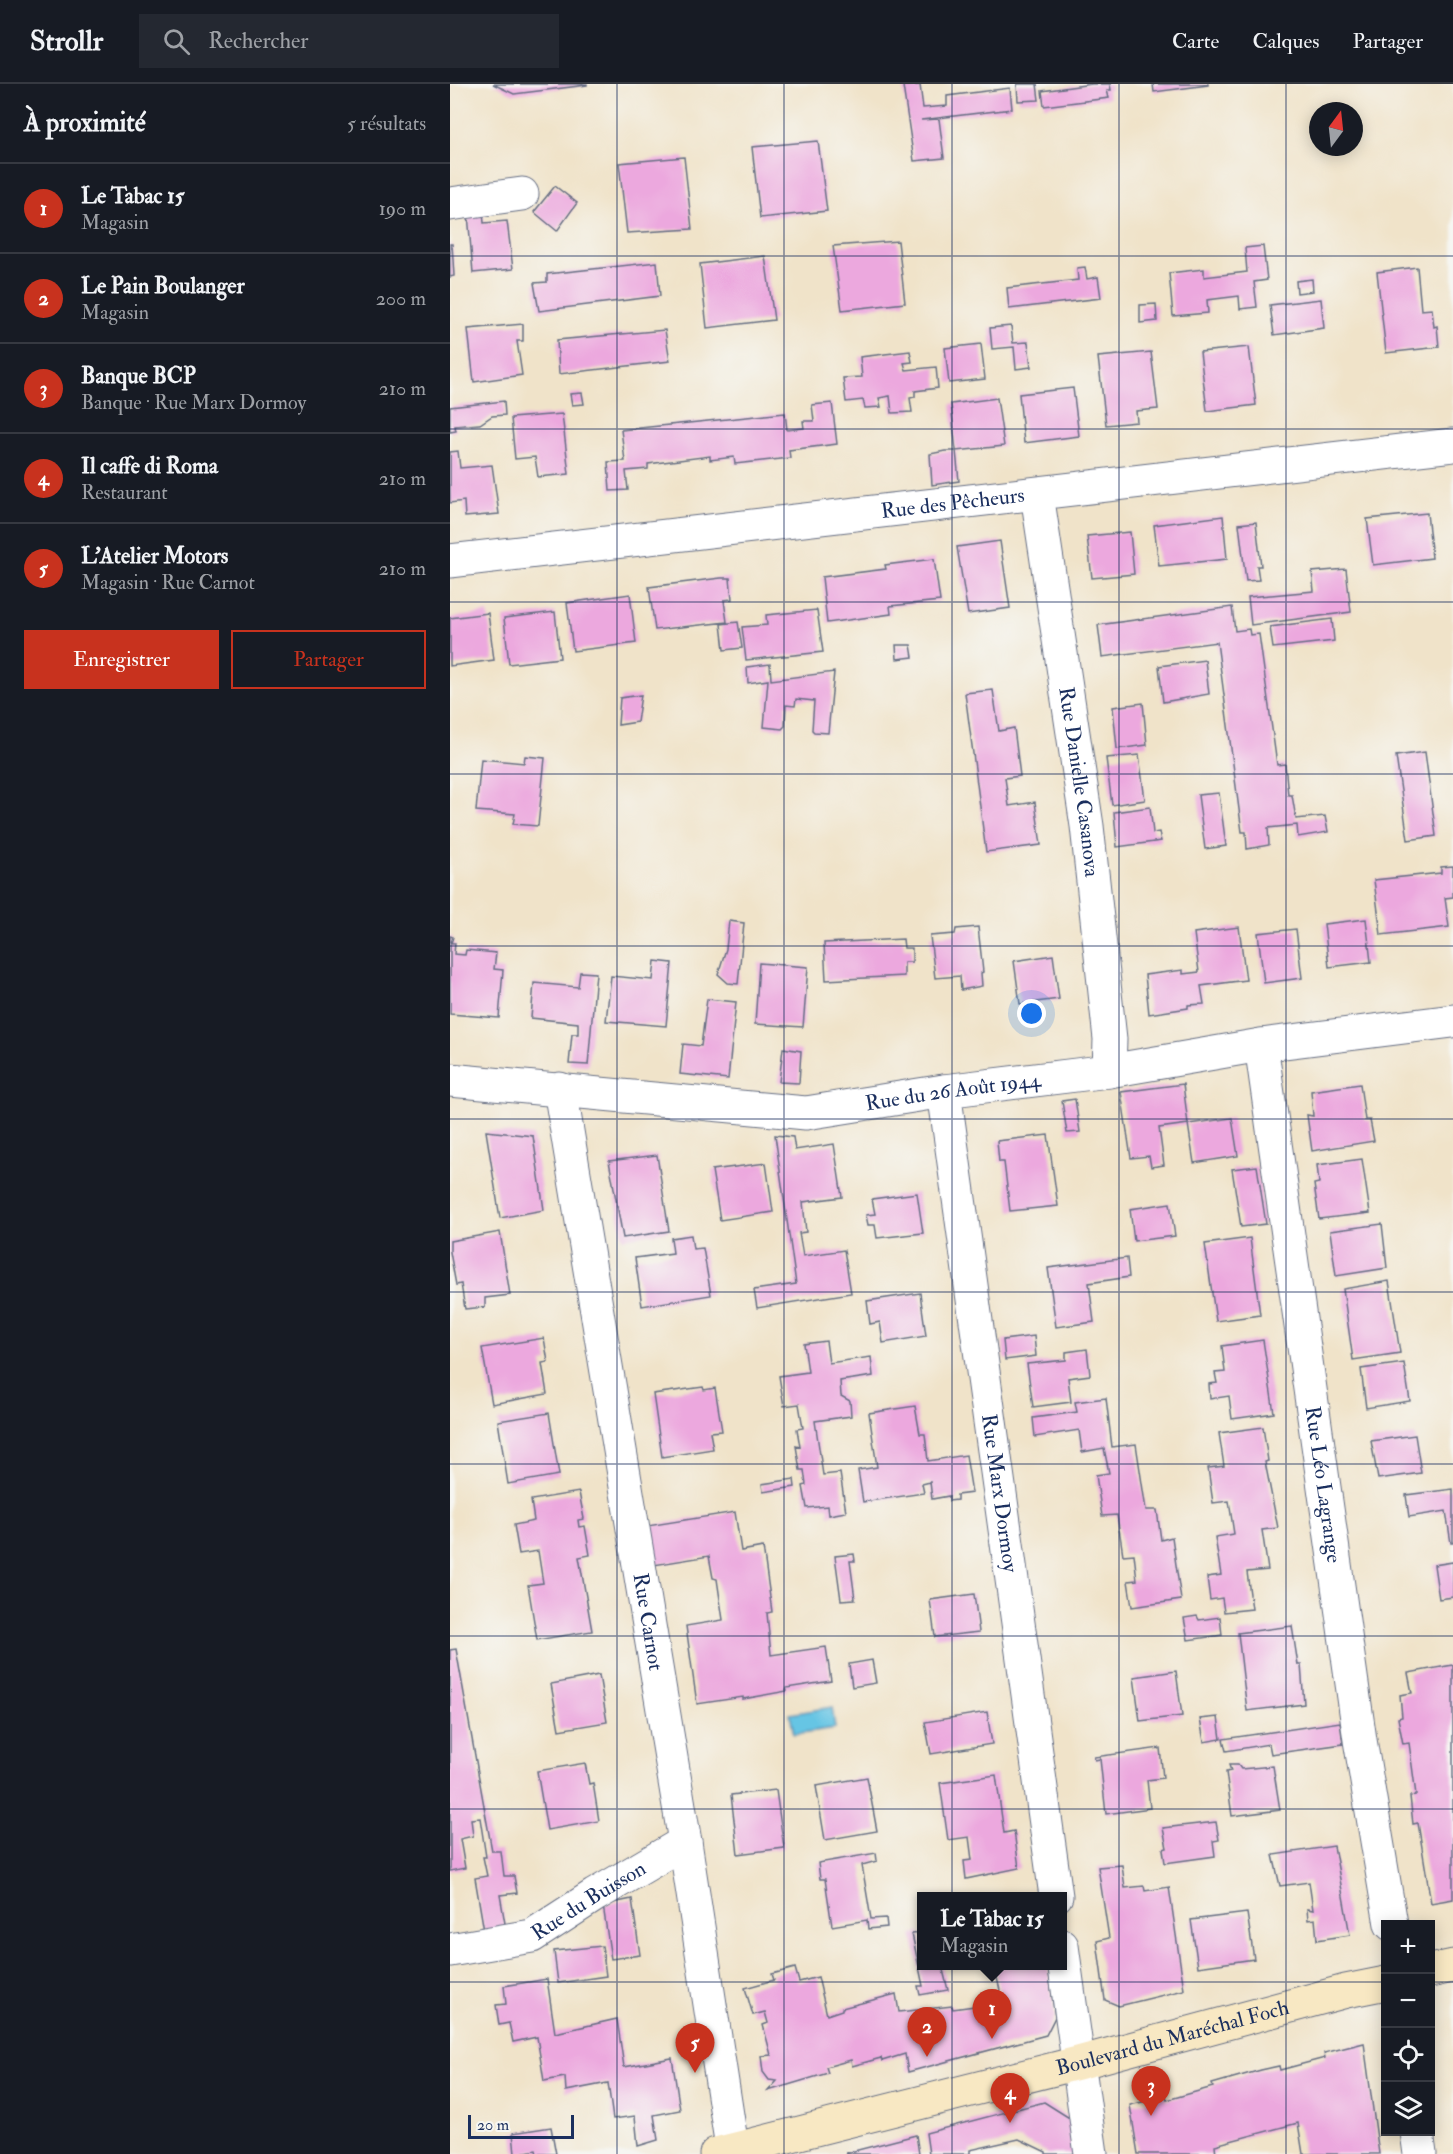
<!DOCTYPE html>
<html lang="fr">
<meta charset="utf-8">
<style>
:root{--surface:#171b24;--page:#242831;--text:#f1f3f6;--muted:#9ea1a6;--line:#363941;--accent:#c8321e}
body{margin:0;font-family:"IM FELL Double Pica",serif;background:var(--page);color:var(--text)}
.controls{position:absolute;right:18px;bottom:18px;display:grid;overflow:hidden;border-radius:0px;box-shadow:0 3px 15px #0003}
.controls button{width:54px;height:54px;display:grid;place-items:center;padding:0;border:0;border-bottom:2px solid var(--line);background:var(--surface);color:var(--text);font:30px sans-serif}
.compass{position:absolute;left:859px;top:18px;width:54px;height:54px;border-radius:50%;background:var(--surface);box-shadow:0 3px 15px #0003;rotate:15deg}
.scale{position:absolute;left:18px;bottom:15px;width:106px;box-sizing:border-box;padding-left:6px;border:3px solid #1b2f5e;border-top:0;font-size:16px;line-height:21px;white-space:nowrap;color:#1b2f5e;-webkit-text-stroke:4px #f6f6f2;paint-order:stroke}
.you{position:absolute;left:582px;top:930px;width:21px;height:21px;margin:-15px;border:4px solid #fff;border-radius:50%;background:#1a73e8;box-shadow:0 0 0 9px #1a73e833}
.badge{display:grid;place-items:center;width:39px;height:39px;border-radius:50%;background:var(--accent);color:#fff;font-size:20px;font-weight:700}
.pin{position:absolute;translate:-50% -50px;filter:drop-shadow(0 2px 3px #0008)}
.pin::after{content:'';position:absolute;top:32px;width:21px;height:18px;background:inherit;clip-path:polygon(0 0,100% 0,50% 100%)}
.popup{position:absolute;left:467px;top:1808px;width:150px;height:78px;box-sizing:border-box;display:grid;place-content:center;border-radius:0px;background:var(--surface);filter:drop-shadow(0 2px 4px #0005);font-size:20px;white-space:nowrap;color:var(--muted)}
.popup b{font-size:22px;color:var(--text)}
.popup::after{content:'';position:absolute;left:50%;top:100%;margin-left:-12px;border:12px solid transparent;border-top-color:var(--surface)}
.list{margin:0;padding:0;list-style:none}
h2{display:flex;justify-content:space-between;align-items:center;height:78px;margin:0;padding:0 24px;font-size:26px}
h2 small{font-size:20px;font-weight:400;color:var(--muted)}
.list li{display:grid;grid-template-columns:39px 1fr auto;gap:18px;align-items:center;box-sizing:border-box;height:90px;padding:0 24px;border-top:2px solid var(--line)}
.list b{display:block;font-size:22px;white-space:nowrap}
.list p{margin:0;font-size:20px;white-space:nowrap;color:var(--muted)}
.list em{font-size:20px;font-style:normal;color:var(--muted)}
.actions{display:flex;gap:12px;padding:18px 24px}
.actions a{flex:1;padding:14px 0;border:2px solid var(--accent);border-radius:0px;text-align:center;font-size:21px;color:var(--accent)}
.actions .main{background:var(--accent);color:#fff}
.icon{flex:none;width:33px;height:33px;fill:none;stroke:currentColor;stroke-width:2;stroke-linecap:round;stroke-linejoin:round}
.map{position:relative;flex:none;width:1003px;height:2070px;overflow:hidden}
header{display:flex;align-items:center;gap:36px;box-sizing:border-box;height:84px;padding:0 30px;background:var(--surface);border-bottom:2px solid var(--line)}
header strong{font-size:28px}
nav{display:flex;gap:33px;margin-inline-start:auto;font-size:21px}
.search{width:420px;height:54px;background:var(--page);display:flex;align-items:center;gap:15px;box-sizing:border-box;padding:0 21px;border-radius:0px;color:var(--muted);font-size:22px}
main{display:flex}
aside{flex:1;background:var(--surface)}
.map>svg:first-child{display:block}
.water{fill:#66c5e4;stroke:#407aa1;stroke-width:1.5}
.building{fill:#eca8de}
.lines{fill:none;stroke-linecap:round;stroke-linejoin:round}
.minor-casing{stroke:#666e83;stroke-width:35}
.secondary-casing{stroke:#666e83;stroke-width:35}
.minor{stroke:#fff;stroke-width:33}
.secondary{stroke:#f8e8c3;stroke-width:33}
.grid{fill:none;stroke:#1b2f5e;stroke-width:1.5;stroke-opacity:0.55}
.labels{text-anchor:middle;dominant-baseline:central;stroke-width:5;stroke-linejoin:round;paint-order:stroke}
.street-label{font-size:21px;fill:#1b2f5e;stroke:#f6f6f2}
</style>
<header>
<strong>Strollr</strong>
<div class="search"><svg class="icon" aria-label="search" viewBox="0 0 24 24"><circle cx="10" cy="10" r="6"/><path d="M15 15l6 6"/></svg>Rechercher</div>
<nav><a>Carte</a><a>Calques</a><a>Partager</a></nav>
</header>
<main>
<aside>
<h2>À proximité<small>5 résultats</small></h2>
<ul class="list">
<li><span class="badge">1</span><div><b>Le Tabac 15</b><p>Magasin</p></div><em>190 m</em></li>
<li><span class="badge">2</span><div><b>Le Pain Boulanger</b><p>Magasin</p></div><em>200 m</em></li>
<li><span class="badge">3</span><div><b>Banque BCP</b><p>Banque · Rue Marx Dormoy</p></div><em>210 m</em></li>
<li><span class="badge">4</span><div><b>Il caffe di Roma</b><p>Restaurant</p></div><em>210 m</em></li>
<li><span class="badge">5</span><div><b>L'Atelier Motors</b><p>Magasin · Rue Carnot</p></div><em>210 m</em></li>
</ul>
<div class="actions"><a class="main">Enregistrer</a><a>Partager</a></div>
</aside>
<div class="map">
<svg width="1003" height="2070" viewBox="0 0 1003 2070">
<rect width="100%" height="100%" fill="#f6f6f2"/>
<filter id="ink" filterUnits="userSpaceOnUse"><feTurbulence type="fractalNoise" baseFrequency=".0167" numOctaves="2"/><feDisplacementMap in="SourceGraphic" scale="12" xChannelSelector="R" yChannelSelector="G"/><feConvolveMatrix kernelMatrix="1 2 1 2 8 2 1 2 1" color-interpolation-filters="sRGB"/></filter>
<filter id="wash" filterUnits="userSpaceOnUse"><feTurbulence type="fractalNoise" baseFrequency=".008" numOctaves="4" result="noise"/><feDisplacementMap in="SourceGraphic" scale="24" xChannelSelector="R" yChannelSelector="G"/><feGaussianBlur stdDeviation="1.35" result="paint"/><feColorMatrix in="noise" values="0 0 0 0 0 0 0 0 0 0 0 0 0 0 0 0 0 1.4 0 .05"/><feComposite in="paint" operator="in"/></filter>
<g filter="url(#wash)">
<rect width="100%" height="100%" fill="#f0e3c9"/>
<path class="water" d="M382 1623 385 1644 344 1650 340 1630Z"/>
<g id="blocks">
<path class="building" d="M43 0H137V1L64 10Z
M567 0H587L589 16 568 17Z
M642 0H660L661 6H657L659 14 594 22 592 7Z
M703 0H758V1L704 8Z
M470 1 473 24 497 22V12L560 4 562 25 471 36 489 35 494 74 464 77 453 2Z
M368 57 377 127 310 134 302 63Z
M234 73 242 145 177 149 169 79Z
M105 102 127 119 107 147 84 128Z
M33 128 34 139 57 137 63 185 23 189 18 130Z
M448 157 455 219 392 226 383 162Z
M0 160H2L4 192 0 193Z
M813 162 817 196 804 198 807 223 790 225 789 212 757 216 758 229 723 232 719 189 754 185V193L797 188 795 164Z
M315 172 324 236 257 244 250 180Z
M207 178 210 212 89 227 84 199 97 198V190Z
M635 183 637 195 648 193 651 214 559 225 557 204 628 196 627 184Z
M967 183 971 226 982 225 984 243 987 242 989 263 936 269 927 188Z
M862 195 863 207 847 209 846 197Z
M871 215 874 244 824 251 820 221Z
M706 220 707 237 690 239V221Z
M73 240V257H67L72 291 24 298 18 245Z
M561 242 563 259 578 258 581 283 566 285 564 263 542 265 540 244Z
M215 246 220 277 109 290 107 256Z
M531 260 535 295 499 299 495 264Z
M799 263 806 321 757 327 750 268Z
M460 267 462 278 454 279 456 286 486 283 488 304 465 307V313L460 314 462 328 442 329 440 312 429 314 431 323 415 324 413 316 396 318 393 294 412 293 410 273Z
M701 268 708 325 686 327 687 338 656 341 648 273Z
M623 304 629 352 574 359 569 310Z
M132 309 134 320 122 321 120 310Z
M547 314 554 362 506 367 501 320Z
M54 317 55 331 42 332 30 340 5 342 6 347 0 348V323Z
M382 319 387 360 339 366 340 374 285 380 284 373 260 376V372L198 380V385L176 387 178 406 160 407 158 378 175 377 171 346 335 329 337 346 354 344 353 337H364L362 321Z
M112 330 119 390 88 393 85 373 65 375 61 334Z
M8 367 10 384 42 381 49 430 15 433 14 417 0 419V368Z
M495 367H506L509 397 482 401 480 370Z
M977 429 982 474 923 481 917 435Z
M773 432 777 475 709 482 704 441Z
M806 438 811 482H807L809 496 796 497 789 440Z
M680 448 684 490 642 494 637 452Z
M550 457 560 524 518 530 507 463Z
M484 475 490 517 440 522 441 530 377 539 372 493 436 485 435 481Z
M896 485 901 528 801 541 798 513 864 507 862 488Z
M271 494H280L282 515 274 516 277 538 205 546 199 503Z
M180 510 186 559 123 567 117 519Z
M782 523 785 547 799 545 800 551 809 550 827 681 835 680 838 711H842L846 735 875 732 878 748 848 753 847 741 818 744 819 761 797 765 796 748H792L767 558 652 573 648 541Z
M367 526 373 568 296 576 292 543 317 541 316 531Z
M105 528 110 574 59 580 54 534Z
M38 529 44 576 0 582V534Z
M882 535 884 557 823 564 820 543Z
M288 538 292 564 274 566 271 540Z
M446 561H461L463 573 447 575Z
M755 576 759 610 713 618 709 582Z
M320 580 321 596 384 588 378 649 364 648 362 646 364 617 346 615 345 622 336 621 335 642 332 645 314 643 318 596 298 599 297 583Z
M543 606 549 647 564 644 570 692 555 694 559 722 585 718 591 761 536 768 515 609Z
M191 611 187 638 168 641 170 614Z
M693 619 697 661 667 665 663 623Z
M975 668 986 752 958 756 946 672Z
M689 671 695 716 662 721 656 674Z
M75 672 95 674 88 742 63 740 65 730 26 727 31 675 74 679Z
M769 709 776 762 755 765 748 711Z
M700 723 703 749 709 748 711 757 667 763 664 728Z
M1003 782V813L995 814 999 843 931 851 924 796 991 789V783Z
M916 835 921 878 879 883 874 840Z
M279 837 294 839 288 900 278 899 268 890 276 865Z
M528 843 533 888 531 889 532 902 511 906 510 892 485 894 480 852 505 850 506 845Z
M789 843 796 896 751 902 754 920 738 921V924L699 930 695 891 733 886V890L749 888 744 849Z
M846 845 852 894 814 899 808 849Z
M0 852 3 853 1 859H5L4 870 15 871 16 866 46 869 44 885 53 886 49 934 0 930Z
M453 855 454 864H462V878H454V892L376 896 374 859Z
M603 871 609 915 570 920 564 877Z
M205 877 222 879 216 942 156 937 161 892 203 896Z
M309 879 358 883 353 943 305 940Z
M130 888 146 889 138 981 119 980 122 950H128V939L81 934 84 899 128 903Z
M257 915 286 918 278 995 230 990 233 960 251 962Z
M333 964 351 967 349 999 329 998Z
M733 1000 738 1040 709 1044 714 1081 701 1083 699 1072 681 1074 671 1008Z
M910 1000 915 1036H920L924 1057 862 1067 857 1031 863 1032 861 1007Z
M625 1015 630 1048 617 1049 612 1017Z
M782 1034 788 1072 744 1079 738 1040Z
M36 1047 83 1052 94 1126 50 1134Z
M325 1051 343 1053 345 1066 384 1060 392 1113 353 1118 356 1148 349 1149 353 1172 394 1166 401 1209 307 1224 304 1206 346 1200Z
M598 1051 608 1122 560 1127 554 1078H549L547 1057Z
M207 1071 219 1147 173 1154 159 1077Z
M912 1075 920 1129 869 1135 864 1100 869 1099 867 1081Z
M316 1079 323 1128 270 1136 262 1086Z
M807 1082 816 1140 791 1143 782 1085Z
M467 1109 473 1149 427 1154 425 1141H418L416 1131 425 1130 422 1115Z
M720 1119 725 1152 684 1157 680 1125Z
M932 1140 937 1184 886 1192 880 1147Z
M50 1148 60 1211 35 1214V1223L15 1225 11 1200 6 1201 0 1168V1157Z
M241 1151 243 1165 253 1164 261 1211 192 1222 185 1174 223 1169 221 1154Z
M800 1154 810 1231 766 1237 755 1160Z
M677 1174 679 1193 639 1199 644 1238 606 1243 598 1184Z
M939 1197 950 1269 903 1276 893 1205Z
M470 1209 476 1252 433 1259 430 1238 420 1240 417 1217Z
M584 1252 586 1272 555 1276 553 1256Z
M94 1254 98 1278 92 1279 97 1310 42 1320 32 1264Z
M813 1256 824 1329 782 1335 779 1312 760 1315 759 1300 767 1299 765 1289 775 1288 772 1262Z
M376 1257 379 1279 421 1273 423 1292 390 1297 391 1312 400 1317 401 1332 365 1337 373 1391 390 1389 396 1428 379 1431 378 1422 357 1424 353 1402 356 1401 354 1386H350L346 1362 350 1363 347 1345 353 1344 349 1320 334 1322 329 1292 358 1288 354 1260Z
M637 1265 640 1291 618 1294 621 1318 583 1323 577 1280 616 1276V1268Z
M954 1279 960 1317 916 1324 911 1285Z
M253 1303 254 1306 265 1304 272 1347 260 1348 263 1365 212 1373 203 1310Z
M656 1314 662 1363 686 1360 696 1426H707L711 1456 722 1453 731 1516 682 1523 678 1497 687 1496 684 1470 673 1471 667 1431 652 1432 646 1391 659 1389 654 1364 632 1368 629 1346 585 1353 583 1334 627 1328 625 1318Z
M465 1322 470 1350H475L478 1377 516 1371 522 1409 507 1411V1416L499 1417V1412L482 1415 480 1398 472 1400 474 1409 413 1418 408 1386 427 1383 419 1329Z
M99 1329 109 1391 58 1400 48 1337Z
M813 1343 818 1377 815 1378 828 1444 812 1446 818 1486 797 1488 802 1525 774 1528 772 1514 760 1516 757 1493 771 1491 765 1453 784 1450 779 1417 763 1419 758 1384 774 1382 769 1349Z
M965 1351 971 1389 928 1395 921 1357Z
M344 1395 345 1403 313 1408 312 1400Z
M1003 1405V1459H1001L996 1427 959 1433 956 1411Z
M129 1408 134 1435 128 1436 129 1443 135 1442 140 1471 129 1473 142 1547 87 1556 78 1501 93 1499 88 1467 69 1470 64 1441 84 1437 81 1416Z
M285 1428 291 1467 313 1463 322 1528 317 1529 321 1571 376 1563 381 1597 336 1604 337 1607 293 1615V1613L247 1620 236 1542 273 1536 267 1495 263 1494 259 1472 204 1481 197 1442Z
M404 1470 405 1477H400L405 1515 391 1516 385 1472Z
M1003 1478V1513L989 1515 984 1481Z
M524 1510 529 1548 485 1553 480 1516Z
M747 1532 749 1536 770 1533 772 1551 738 1556 734 1534Z
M842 1542 848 1581H851L854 1620 797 1627 788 1549Z
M6 1565 42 1767H51L54 1792H64L67 1809 50 1811 56 1845 34 1847 25 1794 37 1792 33 1773H36L30 1734 21 1735 23 1752 10 1755 15 1784 0 1787V1566Z
M422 1576 426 1599 402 1603 399 1580Z
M1003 1581V1815L981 1819 968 1739 963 1740 960 1712 966 1711 959 1659 953 1660 948 1634 952 1633 950 1611 962 1609 958 1589Z
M726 1587 732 1632 690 1637 684 1593Z
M149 1591 157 1638 109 1646 101 1600Z
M537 1628 542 1660 481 1670 475 1638Z
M768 1633 771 1655 754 1658 750 1635Z
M890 1638 893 1660 821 1670 819 1660 776 1667 773 1655Z
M710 1664 713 1694 697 1696 700 1724 656 1730 650 1675 645 1676 644 1673Z
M135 1679 139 1700 143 1699 149 1737 97 1746 87 1687Z
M779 1681H788L791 1685 823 1682 830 1726 782 1732 776 1688 781 1687Z
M546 1691 554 1749 564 1747 569 1784 516 1795 514 1777 522 1776 519 1753 498 1756 490 1699Z
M417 1693 427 1747 375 1756 366 1702Z
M326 1706 334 1764 288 1770 281 1711Z
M766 1738 769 1756 763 1757 765 1772 715 1779 713 1765 717 1764 713 1744Z
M884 1762 900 1851 867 1856 865 1835 858 1836 857 1825 863 1826 859 1798 830 1802 823 1771Z
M426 1769 427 1777 412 1781 421 1835 436 1834 437 1843 418 1845 417 1836 382 1842 375 1795H370L368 1779Z
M672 1781 675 1804 694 1802 695 1807 719 1803 734 1906 669 1922 655 1916 647 1857 659 1854 648 1783Z
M182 1815 190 1871 161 1875 153 1821Z
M797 1829 804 1875 748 1883 741 1836Z
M471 1849V1881L492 1882 498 1906 470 1911 468 1902H473L462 1850Z
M152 1862 156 1892 108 1899 104 1867Z
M544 1882H598L605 1933 596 1951 458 1988 455 1970 432 1977 431 1974 402 1982 401 1976 376 1983 378 1989 318 2007 327 1997 319 1996 313 1988 311 1972 321 1971 313 1941 318 1939 315 1928 303 1931 295 1904 324 1896 322 1890 345 1884 349 1898 368 1893 377 1931 392 1926V1924L446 1910 449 1928 502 1922 503 1925 553 1918Z
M97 1895 105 1949 167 1935 174 1983 222 1974 230 2026 204 2031 208 2056 188 2062 185 2032 163 2035 158 1999 116 2007 115 1993 94 1997 87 1953 63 1958 59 1939 49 1941 46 1921 56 1920 54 1902Z
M914 1959 929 2070H853L848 2039 765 2061 766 2070H688L680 2021 716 2012 717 2016 763 2003 762 2000 811 1986 829 1982 830 1986 875 1974 874 1969Z
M594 2018 621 2035 626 2070H596V2068L569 2055 520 2066V2070H479L476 2049Z
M101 2043 106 2070H87L86 2066 65 2070 63 2049Z
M466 2051 469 2070H396V2069Z"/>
</g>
</g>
<g filter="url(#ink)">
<use href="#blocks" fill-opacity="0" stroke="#666e83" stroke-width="1.5"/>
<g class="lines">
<g class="minor-casing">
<g id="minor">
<path d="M0 120 72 110"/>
<path id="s1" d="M587 410 637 742 660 955 659 987"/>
<path id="s2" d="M0 477 1003 361"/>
<path id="s3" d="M811 961 910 1656 941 1840"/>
<path id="s4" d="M0 996 356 1029 494 1007 659 987 811 961 1003 937"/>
<path id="s5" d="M110 1005 235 1758 283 2070"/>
<path id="s6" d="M494 1007 606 1812"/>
<path d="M612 1862 641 2070"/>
<path id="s7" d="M0 1866 82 1852 145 1811 235 1758"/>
<path d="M967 2048 970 2070"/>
</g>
</g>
<g class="secondary-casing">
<g id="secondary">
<path d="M980 1887 1003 1882"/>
<path id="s8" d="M266 2070 628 1979 896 1907 936 1899"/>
</g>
</g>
<use href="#minor" class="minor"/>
<use href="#secondary" class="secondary"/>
</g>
</g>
<path class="grid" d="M167 0V2070M334 0V2070M502 0V2070M669 0V2070M836 0V2070M0 172H1003M0 345H1003M0 518H1003M0 690H1003M0 862H1003M0 1035H1003M0 1208H1003M0 1380H1003M0 1552H1003M0 1725H1003M0 1898H936M980 1898H1003"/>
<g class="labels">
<g class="street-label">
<text stroke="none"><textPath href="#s2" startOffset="506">Rue des Pêcheurs</textPath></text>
<text stroke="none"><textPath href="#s1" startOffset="291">Rue Danielle Casanova</textPath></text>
<text stroke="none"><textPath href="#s4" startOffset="506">Rue du 26 Août 1944</textPath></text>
<text stroke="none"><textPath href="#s3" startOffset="444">Rue Léo Lagrange</textPath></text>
<text stroke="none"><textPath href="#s6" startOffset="406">Rue Marx Dormoy</textPath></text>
<text stroke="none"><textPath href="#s5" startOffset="540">Rue Carnot</textPath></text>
<text stroke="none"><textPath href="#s7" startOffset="150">Rue du Buisson</textPath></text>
<text stroke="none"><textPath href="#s8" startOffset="471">Boulevard du Maréchal Foch</textPath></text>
</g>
</g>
</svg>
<div class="controls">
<button>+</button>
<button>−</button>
<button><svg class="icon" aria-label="locate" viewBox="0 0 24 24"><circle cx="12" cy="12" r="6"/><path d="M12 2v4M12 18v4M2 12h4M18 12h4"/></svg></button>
<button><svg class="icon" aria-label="layers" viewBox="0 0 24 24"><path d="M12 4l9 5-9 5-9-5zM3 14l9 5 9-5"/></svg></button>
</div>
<svg class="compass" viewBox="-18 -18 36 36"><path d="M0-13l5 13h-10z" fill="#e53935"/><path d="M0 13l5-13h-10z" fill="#9ea1a6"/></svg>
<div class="scale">20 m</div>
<div class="you"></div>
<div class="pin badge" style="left:542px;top:1955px">1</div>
<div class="popup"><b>Le Tabac 15</b>Magasin</div>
<div class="pin badge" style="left:477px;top:1973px">2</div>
<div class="pin badge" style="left:701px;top:2032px">3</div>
<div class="pin badge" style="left:560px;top:2039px">4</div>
<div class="pin badge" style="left:245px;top:1989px">5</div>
</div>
</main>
